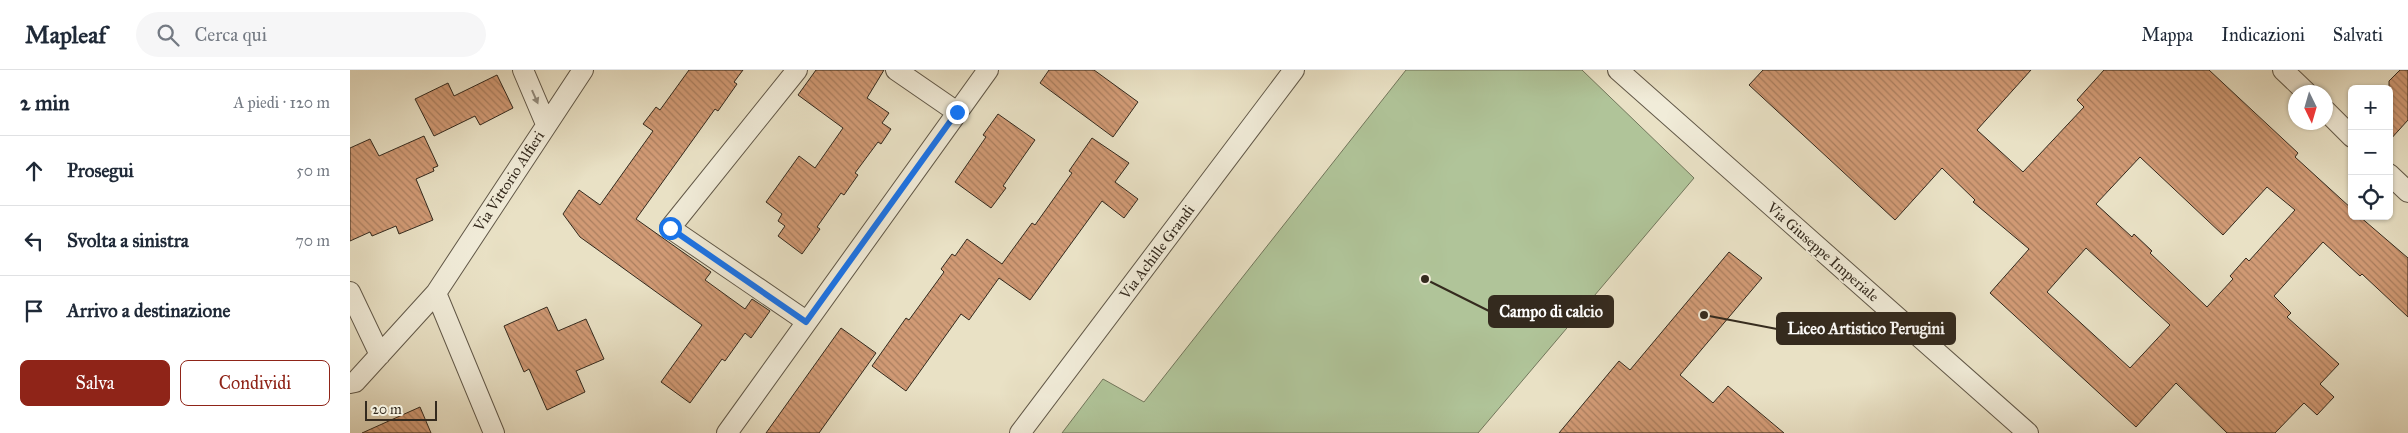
<!DOCTYPE html>
<html lang="it">
<meta charset="utf-8">
<style>
:root{--surface:#fff;--page:#f6f6f7;--text:#1f2937;--muted:#747a83;--line:#e0e1e3;--accent:#8f2418}
body{margin:0;font-family:"IM FELL Great Primer",serif;background:var(--page);color:var(--text)}
.controls{position:absolute;right:15px;top:15px;display:grid;overflow:hidden;border-radius:8px;box-shadow:0 1px 4px #0004}
.controls button{width:45px;height:45px;display:grid;place-items:center;padding:0;border:0;border-bottom:1px solid var(--line);background:var(--surface);color:var(--text);font:25px sans-serif}
.compass{position:absolute;left:1938px;top:15px;width:45px;height:45px;border-radius:50%;background:var(--surface);box-shadow:0 1px 4px #0004;rotate:175deg}
.scale{position:absolute;left:15px;bottom:12px;width:72px;box-sizing:border-box;padding-left:5px;border:2px solid #342a1e;border-top:0;font-size:14px;line-height:18px;white-space:nowrap;color:#342a1e;-webkit-text-stroke:4px #f1ecd9;paint-order:stroke}
.stop{position:absolute;width:15px;height:15px;margin:-11px;border:4px solid #1a73e8;border-radius:50%;background:#fff}
.stop.end{background:#1a73e8;border-color:#fff;box-shadow:0 1px 5px #0008}
.list{margin:0;padding:0;list-style:none}
h2{display:flex;justify-content:space-between;align-items:center;height:65px;margin:0;padding:0 20px;font-size:21px}
h2 small{font-size:16px;font-weight:400;color:var(--muted)}
.list li{display:grid;grid-template-columns:32px 1fr auto;gap:15px;align-items:center;box-sizing:border-box;height:70px;padding:0 20px;border-top:1px solid var(--line)}
.list b{display:block;font-size:19px;white-space:nowrap}
.list em{font-size:16px;font-style:normal;color:var(--muted)}
.actions{display:flex;gap:10px;padding:15px 20px}
.actions a{flex:1;padding:11px 0;border:1px solid var(--accent);border-radius:8px;text-align:center;font-size:18px;color:var(--accent)}
.actions .main{background:var(--accent);color:#fff}
.icon{flex:none;width:28px;height:28px;fill:none;stroke:currentColor;stroke-width:2;stroke-linecap:round;stroke-linejoin:round}
.map{position:relative;flex:none;width:2058px;height:363px;overflow:hidden}
header{display:flex;align-items:center;gap:30px;box-sizing:border-box;height:70px;padding:0 25px;background:var(--surface);border-bottom:1px solid var(--line)}
header strong{font-size:24px}
nav{display:flex;gap:28px;margin-inline-start:auto;font-size:18px}
.search{width:350px;height:45px;background:var(--page);display:flex;align-items:center;gap:12px;box-sizing:border-box;padding:0 18px;border-radius:28px;color:var(--muted);font-size:19px}
main{display:flex}
aside{flex:1;background:var(--surface)}
.map>svg:first-child{display:block}
.grass{fill:#b0c499;stroke:#72775c}
.building{fill:url(#building-back-hatch);stroke:#342a1e;fill-rule:evenodd}
.lines{fill:none;stroke-linecap:round;stroke-linejoin:round}
.minor-casing{stroke:#615848;stroke-width:22}
.minor{stroke:#f1ecd9;stroke-width:20}
.oneway{fill:#928b7c}
.route{stroke:#1a73e8;stroke-width:6}
.labels{text-anchor:middle;dominant-baseline:central;stroke-width:4;stroke-linejoin:round;paint-order:stroke}
.street-label{font-size:15px;fill:#342a1e;stroke:#f1ecd9}
.leader{fill:none;stroke:#342a1e;stroke-width:2}
.callout-dot{fill:#342a1e;stroke:#f1ecd9;stroke-width:2}
.callout{fill:#342a1e;stroke:#342a1e;stroke-width:2}
.callout-label{font-size:16px;text-anchor:middle;font-weight:bold;fill:#fff}
</style>
<header>
<strong>Mapleaf</strong>
<div class="search"><svg class="icon" aria-label="search" viewBox="0 0 24 24"><circle cx="10" cy="10" r="6"/><path d="M15 15l6 6"/></svg>Cerca qui</div>
<nav><a>Mappa</a><a>Indicazioni</a><a>Salvati</a></nav>
</header>
<main>
<aside>
<h2>2 min<small>A piedi · 120 m</small></h2>
<ul class="list">
<li><svg class="icon" aria-label="ahead" viewBox="0 0 24 24"><path d="M12 20V5M6 11l6-6 6 6"/></svg><div><b>Prosegui</b></div><em>50 m</em></li>
<li><svg class="icon" aria-label="left" viewBox="0 0 24 24"><path d="M17 20v-9H6M10 6l-5 5 5 5"/></svg><div><b>Svolta a sinistra</b></div><em>70 m</em></li>
<li><svg class="icon" aria-label="arrive" viewBox="0 0 24 24"><path d="M6 21V4h12l-3 4 3 4H6"/></svg><div><b>Arrivo a destinazione</b></div></li>
</ul>
<div class="actions"><a class="main">Salva</a><a>Condividi</a></div>
</aside>
<div class="map">
<svg width="2058" height="363" viewBox="0 0 2058 363">
<defs>
<pattern id="building-back-hatch" width="6" height="6" patternUnits="userSpaceOnUse" patternTransform="scale(1.25)"><rect width="6" height="6" fill="#d19a75"/><path d="M-1 5l2 2M0 0l6 6M5-1l2 2" fill="none" stroke="#aa7e5f"/></pattern>
</defs>
<rect width="100%" height="100%" fill="#e9e1c5"/>
<filter id="stains"><feTurbulence type="fractalNoise" baseFrequency=".004" numOctaves="4"/><feColorMatrix values="0 0 0 0 .2 0 0 0 0 .09 0 0 0 0 .02 0 0 0 .5 -.17"/></filter>
<radialGradient id="worn" r=".72"><stop offset=".6" stop-color="#630" stop-opacity="0"/><stop offset="1" stop-color="#630" stop-opacity=".3"/></radialGradient>
<path class="grass" d="M1056 0H1232L1344 108 1128 363H712L753 309 794 332Z"/>
<path class="building" d="M339 0H393L384 12 387 14 368 41 365 39 286 149 361 202 355 210 395 239 402 229 420 241 401 268 395 263 375 291 372 289 340 333 311 312 352 255 230 167 213 144 229 120 250 135 303 61 293 54 306 37 310 40Z
M466 0H534L517 28 539 43 532 53 541 59 531 74 528 72 505 103 508 105 494 125 491 123 467 157 470 159 452 184 428 166 435 156 428 151 432 144 416 132 449 86 465 98 493 58 448 25Z
M699 0H744L788 32 763 67 690 13Z
M1413 0H1681L1627 60 1673 102 1734 37 1727 30 1754 0H1859L1948 83 1945 87 2002 139V146H2009L2058 188V247L2012 204 2010 206 1973 172 1924 226 1941 243 1937 247 1989 294 1970 314 1984 327 1967 345 1954 333 1925 363H1877L1826 313 1786 357 1640 223 1679 179 1623 132 1625 130 1592 98 1545 150 1399 15ZM1790 87 1873 165 1917 117 1945 140 1899 191 1896 188 1880 206 1883 209 1857 237 1800 183 1802 181 1784 164 1782 167 1746 134ZM1736 178 1820 255 1780 298 1697 222Z
M2050 0H2058V50L2039 71V11Z
M147 5 163 38 130 55 125 46 84 66 65 29 98 13 104 26Z
M648 44 685 70 653 116 656 118 641 138 605 112 636 67 633 65Z
M74 66 88 96 83 98 84 101 66 109 83 150 49 164 46 156 22 166 20 162 0 171V78L20 69 29 86Z
M742 68 779 93 765 112 788 129 774 148 752 131 680 230 649 208 619 250 611 244 556 321 522 296 556 248 559 250 594 202 591 199 602 184 605 186 617 169 652 194 682 153 685 155 722 103 719 101Z
M1379 182 1412 208 1330 305 1363 333 1378 316 1434 363H1209L1269 291 1280 300Z
M197 237 208 261 236 249 254 289 226 301 235 322 197 340 179 299 174 302 154 256Z
M491 258 526 283 469 363H416Z
M70 337 81 363H12Z"/>
<g class="lines">
<g class="minor-casing">
<path id="minor" d="M173 0 196 54
M447 0 320 158 456 251
M546 0 607 42
M1268 0 1678 363
M1933 0 1956 22
M1976 41 2002 67
M2039 104 2058 122
M0 222 30 285
M0 313 5 312 86 223
M144 363 86 223 233 0
M377 363 638 0
M670 363 944 0"/>
</g>
<use href="#minor" class="minor"/>
</g>
<defs><path id="oneway-solid" d="M-6-.8H1V-3.2L6.5 0L1 3.2V.8H-6Z" transform="scale(1.25)"/></defs>
<use class="oneway" href="#oneway-solid" transform="translate(185 27) rotate(66)"/>
<g class="lines">
<path class="route" d="M320 158 456 252 607 42"/>
</g>
<g class="labels">
<g class="street-label">
<text transform="translate(159 111) rotate(-57)">Via Vittorio Alfieri</text>
<text transform="translate(807 182) rotate(-53)">Via Achille Grandi</text>
<text transform="translate(1473 182) rotate(41)">Via Giuseppe Imperiale</text>
</g>
</g>
<path class="leader" d="M1075 209L1139 241M1354 245L1427 259"/>
<g class="callout-dot">
<circle cx="1075" cy="209" r="5"/>
<circle cx="1354" cy="245" r="5"/>
</g>
<g class="callout">
<rect x="1139" y="226" width="124" height="31" rx="5"/>
<rect x="1427" y="243" width="178" height="31" rx="5"/>
</g>
<g class="callout-label">
<text x="1201" y="247">Campo di calcio</text>
<text x="1516" y="264">Liceo Artistico Perugini</text>
</g>
<rect width="100%" height="100%" filter="url(#stains)"/>
<rect width="100%" height="100%" fill="url(#worn)"/>
</svg>
<div class="controls">
<button>+</button>
<button>−</button>
<button><svg class="icon" aria-label="locate" viewBox="0 0 24 24"><circle cx="12" cy="12" r="6"/><path d="M12 2v4M12 18v4M2 12h4M18 12h4"/></svg></button>
</div>
<svg class="compass" viewBox="-18 -18 36 36"><path d="M0-13l5 13h-10z" fill="#e53935"/><path d="M0 13l5-13h-10z" fill="#747a83"/></svg>
<div class="scale">20 m</div>
<div class="stop" style="left:320px;top:158px"></div>
<div class="stop end" style="left:607px;top:42px"></div>
</div>
</main>
